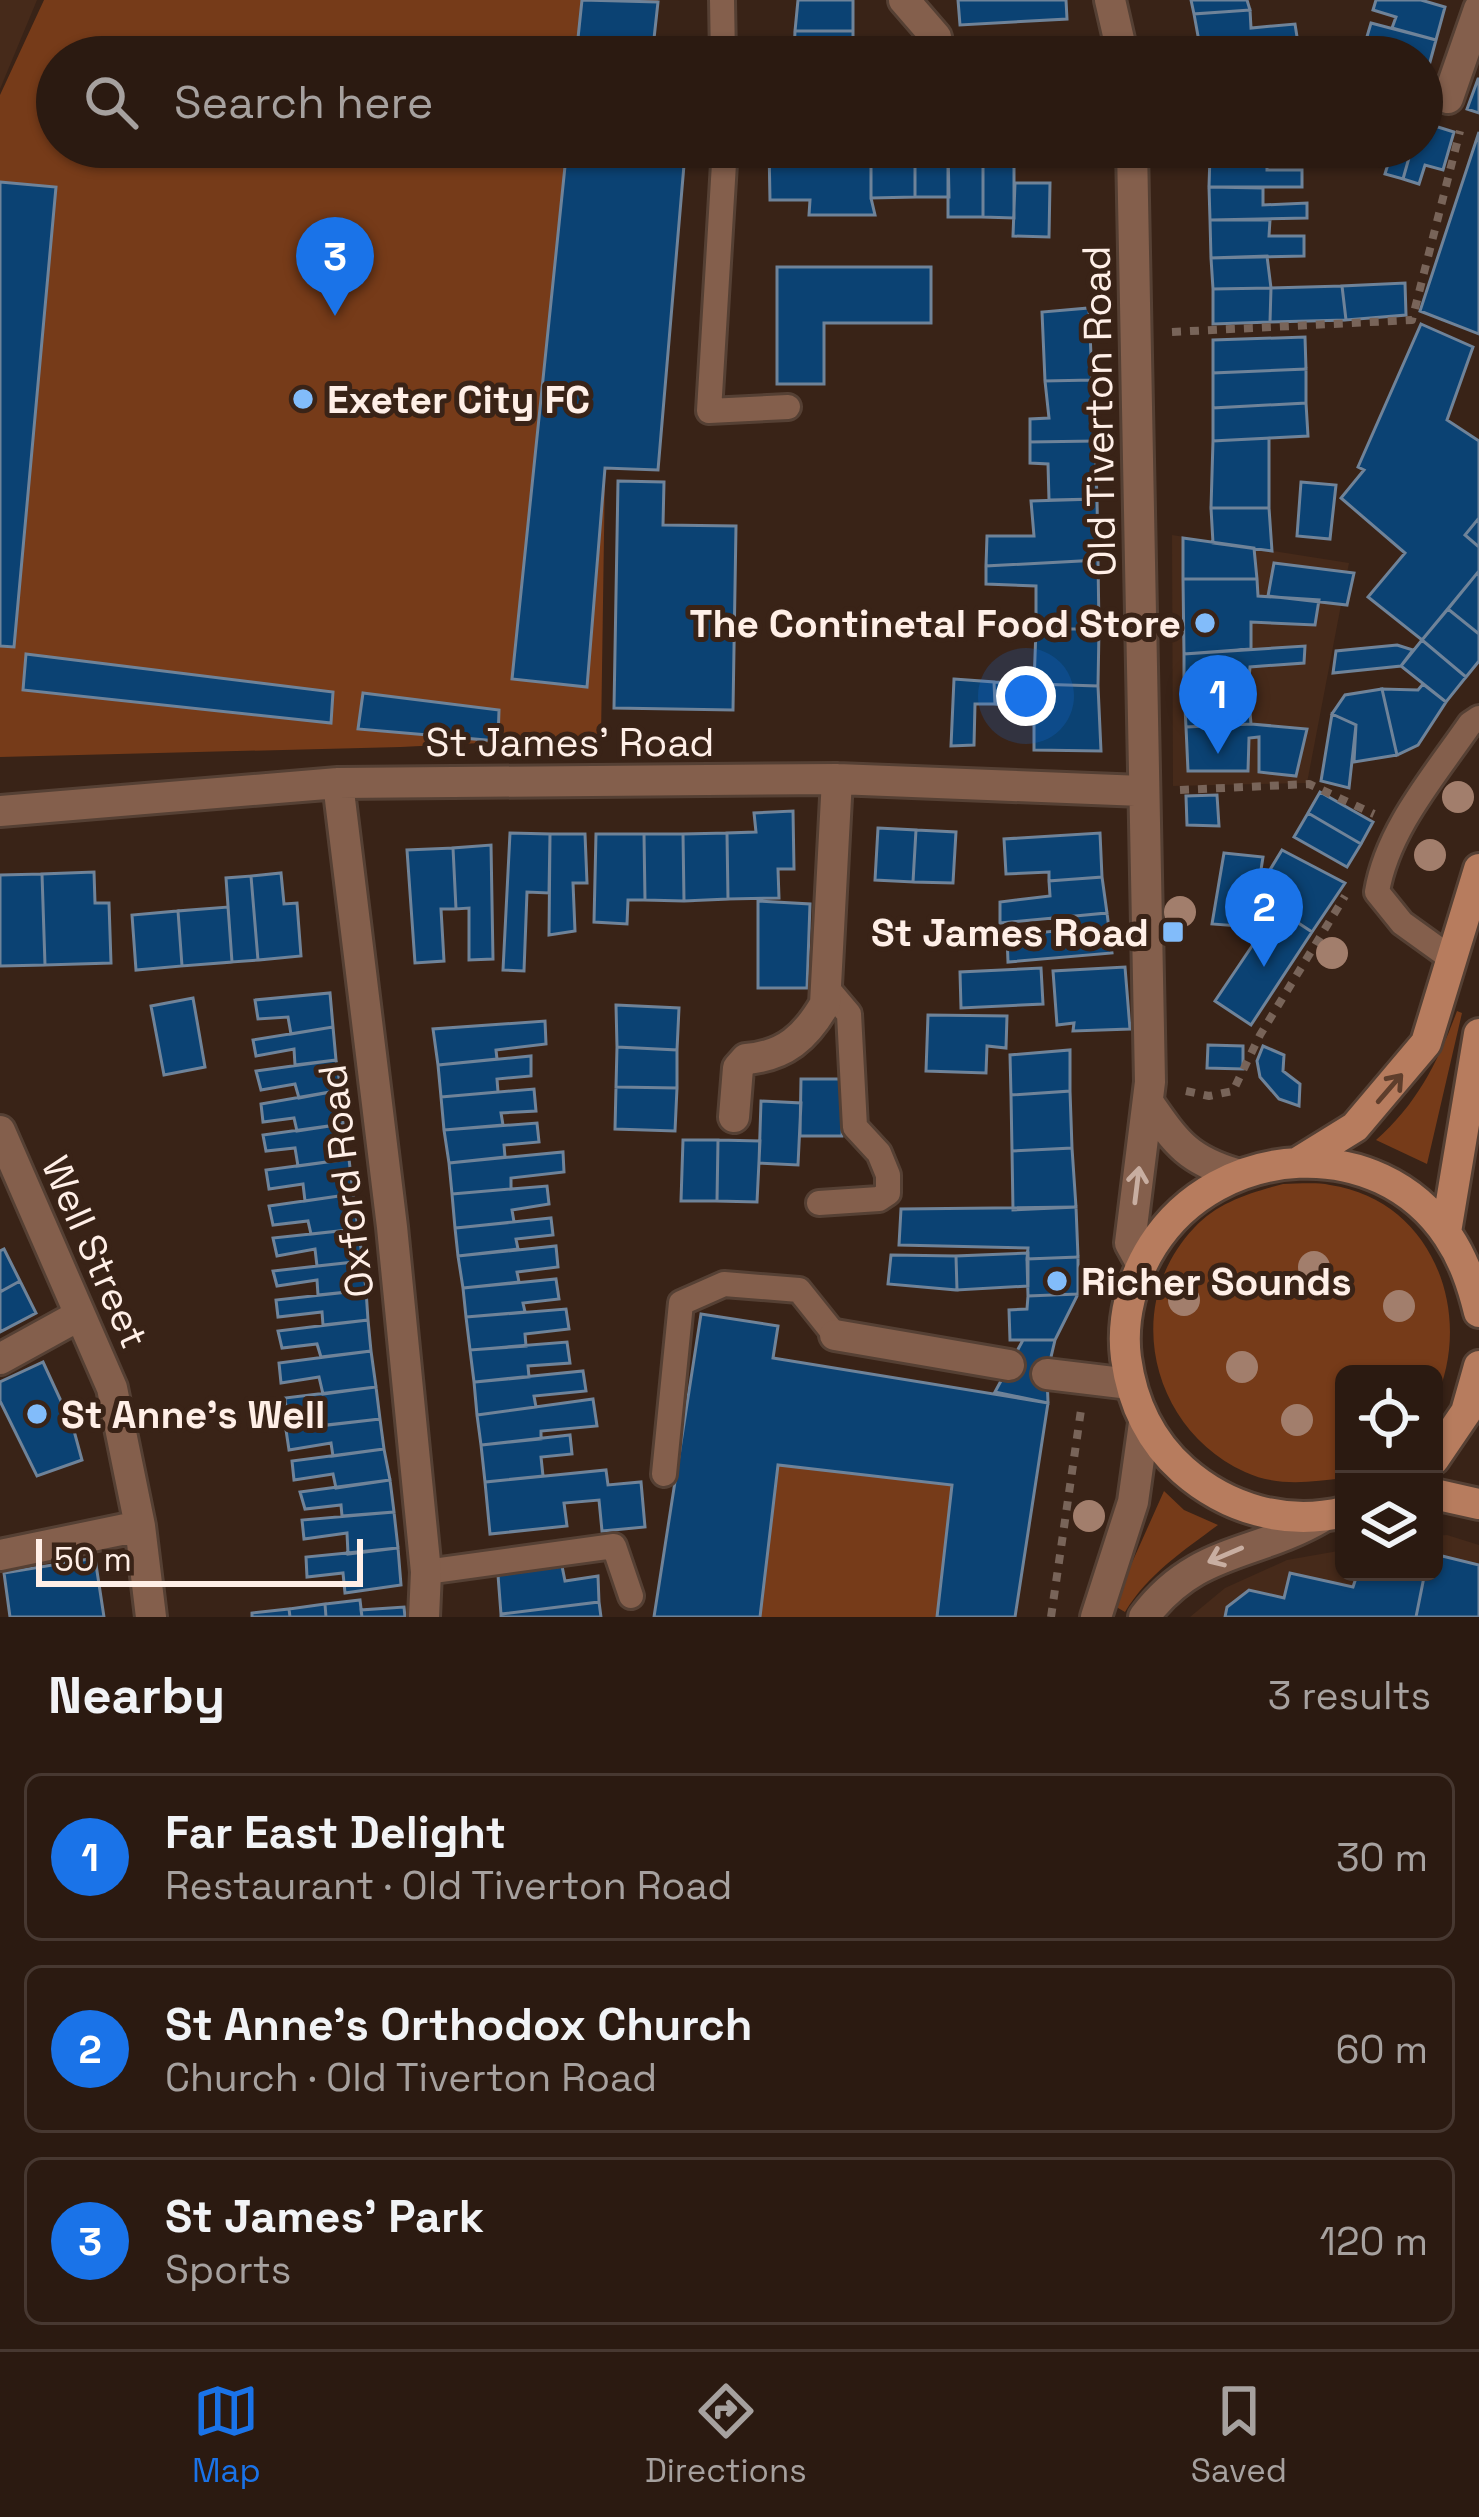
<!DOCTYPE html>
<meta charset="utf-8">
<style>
:root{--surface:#2b1a11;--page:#33231a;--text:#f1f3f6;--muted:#a6a19f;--line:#473831;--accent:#1a73e8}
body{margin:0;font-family:"Space Grotesk",sans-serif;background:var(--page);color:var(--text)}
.controls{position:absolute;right:36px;bottom:36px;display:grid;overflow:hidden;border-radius:18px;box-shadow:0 3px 9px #0004}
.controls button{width:108px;height:108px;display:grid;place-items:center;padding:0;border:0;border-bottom:3px solid var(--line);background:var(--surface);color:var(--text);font:60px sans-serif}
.scale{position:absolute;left:36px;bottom:30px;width:327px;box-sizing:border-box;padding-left:12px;border:6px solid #ffefe7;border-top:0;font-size:33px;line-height:42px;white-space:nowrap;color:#ffefe7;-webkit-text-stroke:9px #392317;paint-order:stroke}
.you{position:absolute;left:1026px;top:696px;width:42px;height:42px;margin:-30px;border:9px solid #fff;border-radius:50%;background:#1a73e8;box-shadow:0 0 0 18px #1a73e833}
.badge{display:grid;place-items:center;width:78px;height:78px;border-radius:50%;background:var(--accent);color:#fff;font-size:39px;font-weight:700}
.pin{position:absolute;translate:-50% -99px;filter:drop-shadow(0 3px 6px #0008)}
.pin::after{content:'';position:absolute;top:63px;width:42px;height:36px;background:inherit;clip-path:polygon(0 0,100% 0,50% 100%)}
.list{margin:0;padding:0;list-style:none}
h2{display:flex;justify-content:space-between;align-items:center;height:156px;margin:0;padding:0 48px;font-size:51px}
h2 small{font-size:39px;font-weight:400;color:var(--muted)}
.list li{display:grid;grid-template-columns:78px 1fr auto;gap:36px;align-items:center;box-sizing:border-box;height:168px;margin:0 24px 24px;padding:0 24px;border:3px solid var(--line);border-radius:18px}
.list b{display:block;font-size:45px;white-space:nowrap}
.list p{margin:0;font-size:39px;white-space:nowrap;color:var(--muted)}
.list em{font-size:39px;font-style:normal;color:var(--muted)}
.icon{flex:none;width:66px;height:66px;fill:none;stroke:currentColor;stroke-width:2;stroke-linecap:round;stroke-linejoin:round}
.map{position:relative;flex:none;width:1479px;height:1617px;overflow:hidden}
.search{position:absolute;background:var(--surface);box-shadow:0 3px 9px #0004;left:36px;right:36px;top:36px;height:132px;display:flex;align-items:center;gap:30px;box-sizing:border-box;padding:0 42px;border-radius:66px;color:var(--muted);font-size:45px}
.sheet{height:732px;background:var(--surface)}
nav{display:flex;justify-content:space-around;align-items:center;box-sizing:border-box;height:168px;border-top:3px solid var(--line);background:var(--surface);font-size:33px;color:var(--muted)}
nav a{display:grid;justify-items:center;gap:6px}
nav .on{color:var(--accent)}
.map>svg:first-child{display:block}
.built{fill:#462a1a}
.green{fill:#763b19}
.building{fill:#0b4273;stroke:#6f8399;stroke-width:3}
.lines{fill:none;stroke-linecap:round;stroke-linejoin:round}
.lane-casing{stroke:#554034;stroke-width:30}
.street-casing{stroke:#554034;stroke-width:36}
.secondary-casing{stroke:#554034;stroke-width:36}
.path{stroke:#786459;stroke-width:8;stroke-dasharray:9 9;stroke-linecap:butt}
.lane{stroke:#845f4c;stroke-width:24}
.street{stroke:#845f4c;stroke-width:30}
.secondary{stroke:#b77c5e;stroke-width:30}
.tree{fill:#a27e6c}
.oneway{stroke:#5f3e2c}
.oneway2{stroke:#c8aea1}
.poi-dot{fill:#82bcfa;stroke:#392317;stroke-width:4.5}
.labels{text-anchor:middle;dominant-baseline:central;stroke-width:10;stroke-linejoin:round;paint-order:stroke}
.poi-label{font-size:39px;font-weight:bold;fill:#ffefe7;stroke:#392317;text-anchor:start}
.street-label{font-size:39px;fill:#ffefe7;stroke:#392317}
</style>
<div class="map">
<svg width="1479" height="1617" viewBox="0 0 1479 1617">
<rect width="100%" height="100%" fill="#392317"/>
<path class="built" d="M0 0H37L0 89Z
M1172 535 1349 563 1307 783 1173 786Z
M1447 1535 1479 1545V1617H1190L1225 1588 1287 1560 1344 1550V1572H1434V1536Z"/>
<path class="green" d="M44 0H658L652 57H57V147H643L642 161 684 165 658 470 605 468 601 737 401 747 0 757V95Z
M1457 1011 1462 1013 1427 1164 1376 1140C1417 1104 1438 1062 1457 1011Z
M1283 1184C1298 1184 1315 1182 1330 1185 1433 1200 1476 1315 1434 1403V1374H1344V1478C1310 1482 1277 1487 1245 1472 1151 1429 1121 1305 1194 1228 1218 1202 1250 1193 1283 1184Z
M778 1465 952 1485 937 1617H760Z
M1164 1491 1184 1510 1218 1525C1183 1551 1148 1574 1125 1612L1113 1605Z"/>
<path class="building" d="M582 0 658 2 652 57H576Z
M798 0H853V31H795Z
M958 0H1066L1067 19 960 25Z
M1191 0H1247L1250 10 1194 14Z
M1376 0H1421L1445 7 1436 40 1392 28 1396 17 1373 10Z
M1250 10 1251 28 1295 24 1298 43 1200 47 1194 14Z
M1371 23 1436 40 1427 73 1422 72V57H1385L1388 46 1366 40Z
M795 31H853V48L860 47 861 57H794Z
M1256 46 1257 57H1202L1200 47Z
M1478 79H1479V113L1467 109Z
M1422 122 1454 132 1443 170 1425 165 1419 184 1403 179 1412 147H1422Z
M1479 132V334L1420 311Z
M567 147H643L642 161 684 165 658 470 605 468 587 687 512 679Z
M769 147H871V198L875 215H809L810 200H770Z
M871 147H915V197L871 198Z
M915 147H948L949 197H915Z
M1210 147H1300L1301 152 1210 155Z
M1378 147H1412L1403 179 1385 174 1391 154Z
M1014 151V218L983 217V152Z
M948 152H983V217H948Z
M1267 154V170H1302V187H1209L1210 155Z
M0 182 56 187 14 647 0 646Z
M1015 183H1050L1049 237 1013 236Z
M1209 187 1263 188V205L1307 203V218L1210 220Z
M1210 220H1270L1269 236H1304V256L1211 258Z
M1267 256 1271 288 1213 289 1211 258Z
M777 267H931V323H824V384H777Z
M1405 283 1406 315 1346 320 1342 286Z
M1342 286 1346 320 1270 322 1271 288Z
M1271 288 1270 322 1213 324V289Z
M1089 308 1092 380 1045 381 1042 312Z
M1421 324 1473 347 1447 420 1479 441V518L1465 535 1479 547V571L1422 640 1368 597 1405 553 1341 498 1364 470 1358 467Z
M1305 337 1306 369 1213 373V340Z
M1306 369V403L1213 408V373Z
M1092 380 1095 441 1030 442V419L1049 418 1045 381Z
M1306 403 1308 436 1213 441V408Z
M1269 438V508H1211L1213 441Z
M1095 441 1097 499 1049 500 1048 464 1030 463V442Z
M618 481 664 482 663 525 736 526 733 710 614 708Z
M1301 482 1336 485 1330 539 1297 536Z
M1097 499 1098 560 986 566 987 536H1034L1031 501Z
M1211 508H1269L1272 551 1213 543Z
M1479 518V547L1465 535Z
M1183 538 1254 548 1257 579H1183Z
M1098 560 1099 629H1036V586L986 584V566Z
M1274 563 1354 573 1347 605 1268 596Z
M1479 571V634L1448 609Z
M1183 579H1257L1258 596 1319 600 1315 625 1251 622V649L1184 654Z
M1448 609 1479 634V661L1466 677 1422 640Z
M1036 629H1099L1098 686 1034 684Z
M1422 640 1466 677 1446 702 1401 666Z
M1397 645 1413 650 1401 666 1333 673 1336 651Z
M1305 646 1304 663 1250 667 1248 689H1184V654Z
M26 654 333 692 331 723 23 690Z
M954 679 994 682 995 704H975L974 745 951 746Z
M994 682 1034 684 1033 707 995 704Z
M1034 684 1098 686 1101 751 1034 750Z
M1423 684 1446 702 1418 745 1397 755 1382 689 1418 690Z
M1184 689H1248L1251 724 1186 727Z
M1382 689 1397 755 1354 762 1356 725 1332 714 1345 695Z
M363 693 499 710 498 741 358 729Z
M1332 714 1356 725 1349 788 1321 781Z
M1251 724 1307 729 1296 776 1259 772V737L1249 738 1248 771H1188L1186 727Z
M1320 792 1373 822 1361 844 1308 813Z
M1217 795 1219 826 1187 825 1186 796Z
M793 811 794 869H778L779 898 728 899 727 833 756 832 754 813Z
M1308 813 1361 844 1347 867 1294 837Z
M878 828 916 830 913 882 875 880Z
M916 830 956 832 953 883 913 882Z
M510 833 550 834 549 893 527 892 524 971 503 970Z
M727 833 728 899 684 901 683 834Z
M1100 833 1102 877 1049 881V872L1006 874 1004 839Z
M550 834H585L587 883H573L575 931 549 935Z
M596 834H644L645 900H628L627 924 594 922Z
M644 834H683L684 901 645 900Z
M491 845 493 959 469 960V908L456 909 453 848Z
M453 848 456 909H441L444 961 415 963 407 850Z
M1282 850 1345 883 1312 932 1277 909 1289 891 1265 878Z
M1224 853 1263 857 1252 927 1212 924Z
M94 872 95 903H109L111 963 45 965 42 874Z
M281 873 284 904 297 903 301 956 258 960 251 876Z
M42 874 45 965 0 966V875Z
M251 876 258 960 232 962 226 878Z
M1102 877 1107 913 1000 923V902L1050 896 1049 881Z
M758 901 810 904 807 988H758Z
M228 907 232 962 182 966 178 911Z
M1277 909 1312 932 1251 1025 1215 1001Z
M178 911 182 966 136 970 132 915Z
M1107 913 1112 953 1008 962 1007 936 1056 931 1054 918Z
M1125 967 1130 1029 1073 1031 1074 1023 1057 1025 1053 971Z
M1041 968 1043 1004 961 1008 960 972Z
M330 993 333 1027 291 1034 288 1017 258 1019 255 1000Z
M193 998 205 1067 164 1075 151 1006Z
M616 1005 679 1008 677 1050 617 1047Z
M928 1015 1007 1016 1006 1048 987 1046 986 1073 926 1071Z
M545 1021 546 1044 496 1050 497 1059 438 1065 433 1029Z
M333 1027 336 1060 295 1065 294 1049 256 1056 253 1040Z
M1208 1045 1243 1046V1069L1207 1068Z
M1263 1046 1284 1055 1283 1071 1300 1084 1299 1106 1279 1099 1260 1077 1257 1061Z
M617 1047 677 1050V1088L616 1087Z
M1070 1050V1091L1011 1095 1010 1055Z
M531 1056V1076L497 1079 498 1092 441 1097 438 1065Z
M336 1060 341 1090 299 1098 295 1084 261 1090 256 1071Z
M801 1079H844L842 1136H800Z
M616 1087 677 1088 675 1131 615 1129Z
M534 1089 536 1111 501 1113 503 1125 444 1130 441 1097Z
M341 1090 343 1124 297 1131 294 1118 263 1122 261 1104Z
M1070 1091 1072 1148 1012 1151 1011 1095Z
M761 1101 801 1103 798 1165 759 1163Z
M537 1123 539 1142 504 1145 505 1157 449 1163 444 1130Z
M343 1124 349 1159 298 1166 295 1148 266 1151 263 1135Z
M683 1140H718L717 1201H681Z
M718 1140 760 1141 757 1202 717 1201Z
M1072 1148 1076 1207 1013 1210 1012 1151Z
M563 1152 564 1172 511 1178V1189L452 1194 449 1163Z
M349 1159 353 1194 305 1201 303 1184 269 1189 266 1170Z
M547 1186 549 1204 512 1210 514 1222 455 1228 452 1194Z
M353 1194 358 1229 311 1234 308 1221 273 1225 269 1206Z
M1076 1207 1078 1257 1027 1259 1028 1248 899 1245 901 1209Z
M551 1218 553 1235 516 1239 518 1249 458 1256 455 1228Z
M358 1229 363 1261 317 1266 315 1249 277 1256 273 1238Z
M556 1246 558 1267 517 1272 519 1282 463 1288 458 1256Z
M4 1249 20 1281 0 1292V1251Z
M1028 1253V1286L957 1290 956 1256Z
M891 1255 956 1256 957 1290 888 1284Z
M1078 1257V1294L1028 1296 1027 1259Z
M363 1261 366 1290 318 1295 317 1280 277 1286 273 1271Z
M556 1279 559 1299 523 1303 525 1312 466 1317 463 1288Z
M20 1281 36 1313 0 1332V1292Z
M366 1290 368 1320 323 1325 322 1312 278 1317 276 1300Z
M1078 1294 1055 1340H1010L1009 1310 1027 1309 1028 1296Z
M566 1309 569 1329 525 1334 526 1346 470 1350 466 1317Z
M701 1314 778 1326 773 1358 1048 1403 1015 1617H937L952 1485 778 1465 760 1617H654Z
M368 1320 371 1351 321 1357 317 1344 282 1348 278 1331Z
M1023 1340H1055L1047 1374 1048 1403 995 1392Z
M567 1342 570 1363 528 1366 529 1377 474 1382 470 1350Z
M371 1351 376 1387 323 1394 319 1377 281 1383 279 1363Z
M43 1362 73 1427 82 1460 37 1476 0 1401V1382Z
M583 1371 586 1391 534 1396 536 1407 477 1415 474 1382Z
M376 1387 380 1419 326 1425 325 1412 287 1417 285 1398Z
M593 1399 597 1426 541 1431V1439L481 1445 477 1415Z
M380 1419 384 1449 333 1456 331 1443 289 1450 286 1430Z
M570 1435 572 1454 541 1457 543 1476 485 1482 481 1445Z
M384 1449 390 1480 336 1488 333 1474 294 1480 292 1461Z
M606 1470 608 1485 641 1482 645 1527 602 1531 599 1500 564 1503 567 1526 490 1534 485 1482Z
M390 1480 394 1512 342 1516 341 1505 305 1509 300 1492Z
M394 1512 398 1548 348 1554 347 1533 304 1539 302 1520Z
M398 1548 401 1585 345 1593 343 1573 307 1577 306 1557Z
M1434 1554 1479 1565V1617H1416L1425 1572H1434Z
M95 1558 104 1617H10L4 1573Z
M562 1566 565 1581 598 1576 599 1602 501 1614 498 1575Z
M1358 1572H1425L1416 1617H1225L1227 1607 1249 1590 1284 1598 1290 1573 1353 1587Z
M360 1600 362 1617H326L325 1604Z
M599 1602 601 1617H501V1614Z
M325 1604 326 1617H290L289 1609Z
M404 1607 405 1617H362L361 1610Z
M289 1609 290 1617H252V1613Z"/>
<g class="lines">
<g class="lane-casing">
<path id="lane" d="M722 0 723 57
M725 147 709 411 788 407
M1452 959 1402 923 1377 892C1387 830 1435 775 1470 724L1479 718
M819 1203 879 1199 888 1193V1175L879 1153 855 1127 849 1014 827 988
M664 1474 681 1303 724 1284 799 1290 835 1335
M426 1572 614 1546 631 1596"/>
</g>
<g class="street-casing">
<path id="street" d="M904 0 936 37 939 57
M1110 0 1123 57
M1448 98 1479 9
M1132 147 1150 1082 1130 1243 1141 1263
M338 783 392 1227 426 1572 424 1617
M0 811 338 783 837 779 1142 791
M1150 1105C1177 1144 1189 1160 1236 1174
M734 1117 738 1068 746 1059C785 1056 806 1037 825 1004L837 779
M0 1131 112 1388 140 1526 151 1617
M835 1335 1009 1365
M0 1359 78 1316
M1047 1374 1130 1384
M0 1555 140 1526
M1096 1617 1133 1502 1144 1423
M1144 1617C1197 1547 1254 1557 1322 1517"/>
</g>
<g class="secondary-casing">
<path id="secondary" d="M1300 1161 1355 1127 1426 1043 1479 869
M1446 1232 1479 1034
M1434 1459 1466 1412 1479 1366
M1434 1494 1479 1504
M1344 1512C1286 1526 1227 1509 1183 1470 1149 1440 1132 1402 1126 1358 1121 1319 1132 1278 1153 1245 1218 1143 1378 1131 1448 1236 1464 1260 1472 1284 1479 1312"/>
</g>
<path class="path" d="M1172 332 1412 320 1460 131
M1180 790 1309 784 1374 814
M1186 1091 1209 1096 1233 1091 1260 1035 1345 896
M1051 1617 1081 1410"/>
<use href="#lane" class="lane"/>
<use href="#street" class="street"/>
<use href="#secondary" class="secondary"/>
</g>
<g class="tree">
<circle cx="1458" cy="797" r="16"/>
<circle cx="1430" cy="855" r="16"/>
<circle cx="1180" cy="912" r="16"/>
<circle cx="1332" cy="953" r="16"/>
<circle cx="1314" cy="1267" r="16"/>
<circle cx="1184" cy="1300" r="16"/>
<circle cx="1399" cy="1306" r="16"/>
<circle cx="1242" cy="1367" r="16"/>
<circle cx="1297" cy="1420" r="16"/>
<circle cx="1089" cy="1516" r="16"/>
</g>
<defs><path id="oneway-shaft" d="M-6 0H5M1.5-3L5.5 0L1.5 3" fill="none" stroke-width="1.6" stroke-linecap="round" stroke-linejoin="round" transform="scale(3)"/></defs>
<use class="oneway" href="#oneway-shaft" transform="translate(1390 1088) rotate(-49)"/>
<g class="oneway2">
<use href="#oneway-shaft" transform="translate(1137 1185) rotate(-83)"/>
<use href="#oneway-shaft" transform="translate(1225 1555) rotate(157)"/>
</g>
<g class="poi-dot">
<circle cx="303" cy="399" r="12"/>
<circle cx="1205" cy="623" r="12"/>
<rect x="1161" y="920" width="24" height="24" rx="6"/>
<circle cx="1057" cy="1281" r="12"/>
<circle cx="37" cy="1414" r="12"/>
</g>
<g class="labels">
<g class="poi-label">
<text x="327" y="399">Exeter City FC</text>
<text x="1181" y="623" text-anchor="end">The Continetal Food Store</text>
<text x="1149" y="932" text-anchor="end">St James Road</text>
<text x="1081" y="1281">Richer Sounds</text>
<text x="61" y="1414">St Anne's Well</text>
</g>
<g class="street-label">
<text transform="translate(1099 411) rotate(-91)">Old Tiverton Road</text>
<text x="570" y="742">St James' Road</text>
<text transform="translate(346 1181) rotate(-97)">Oxford Road</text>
<text transform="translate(95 1252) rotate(66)">Well Street</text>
</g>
</g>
</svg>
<div class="controls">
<button><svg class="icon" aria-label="locate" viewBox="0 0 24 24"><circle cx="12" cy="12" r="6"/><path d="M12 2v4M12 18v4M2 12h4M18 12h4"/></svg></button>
<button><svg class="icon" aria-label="layers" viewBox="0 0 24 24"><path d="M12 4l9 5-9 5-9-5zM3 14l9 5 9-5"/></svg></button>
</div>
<div class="scale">50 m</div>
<div class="you"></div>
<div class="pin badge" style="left:1218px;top:754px">1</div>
<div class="pin badge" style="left:1264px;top:967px">2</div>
<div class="pin badge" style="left:335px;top:316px">3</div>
<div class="search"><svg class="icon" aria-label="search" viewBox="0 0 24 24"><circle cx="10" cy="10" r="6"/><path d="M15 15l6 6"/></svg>Search here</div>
</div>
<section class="sheet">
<h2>Nearby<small>3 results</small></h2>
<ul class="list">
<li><span class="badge">1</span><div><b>Far East Delight</b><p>Restaurant · Old Tiverton Road</p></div><em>30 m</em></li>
<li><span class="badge">2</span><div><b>St Anne's Orthodox Church</b><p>Church · Old Tiverton Road</p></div><em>60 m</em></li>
<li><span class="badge">3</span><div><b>St James' Park</b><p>Sports</p></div><em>120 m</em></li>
</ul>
</section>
<nav>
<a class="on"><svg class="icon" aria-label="map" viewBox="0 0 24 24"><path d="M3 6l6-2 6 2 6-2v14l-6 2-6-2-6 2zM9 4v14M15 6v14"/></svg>Map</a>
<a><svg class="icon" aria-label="directions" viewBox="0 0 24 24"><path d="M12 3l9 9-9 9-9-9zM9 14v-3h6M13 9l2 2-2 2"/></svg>Directions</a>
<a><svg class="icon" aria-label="saved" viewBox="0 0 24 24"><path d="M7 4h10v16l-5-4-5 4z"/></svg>Saved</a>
</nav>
